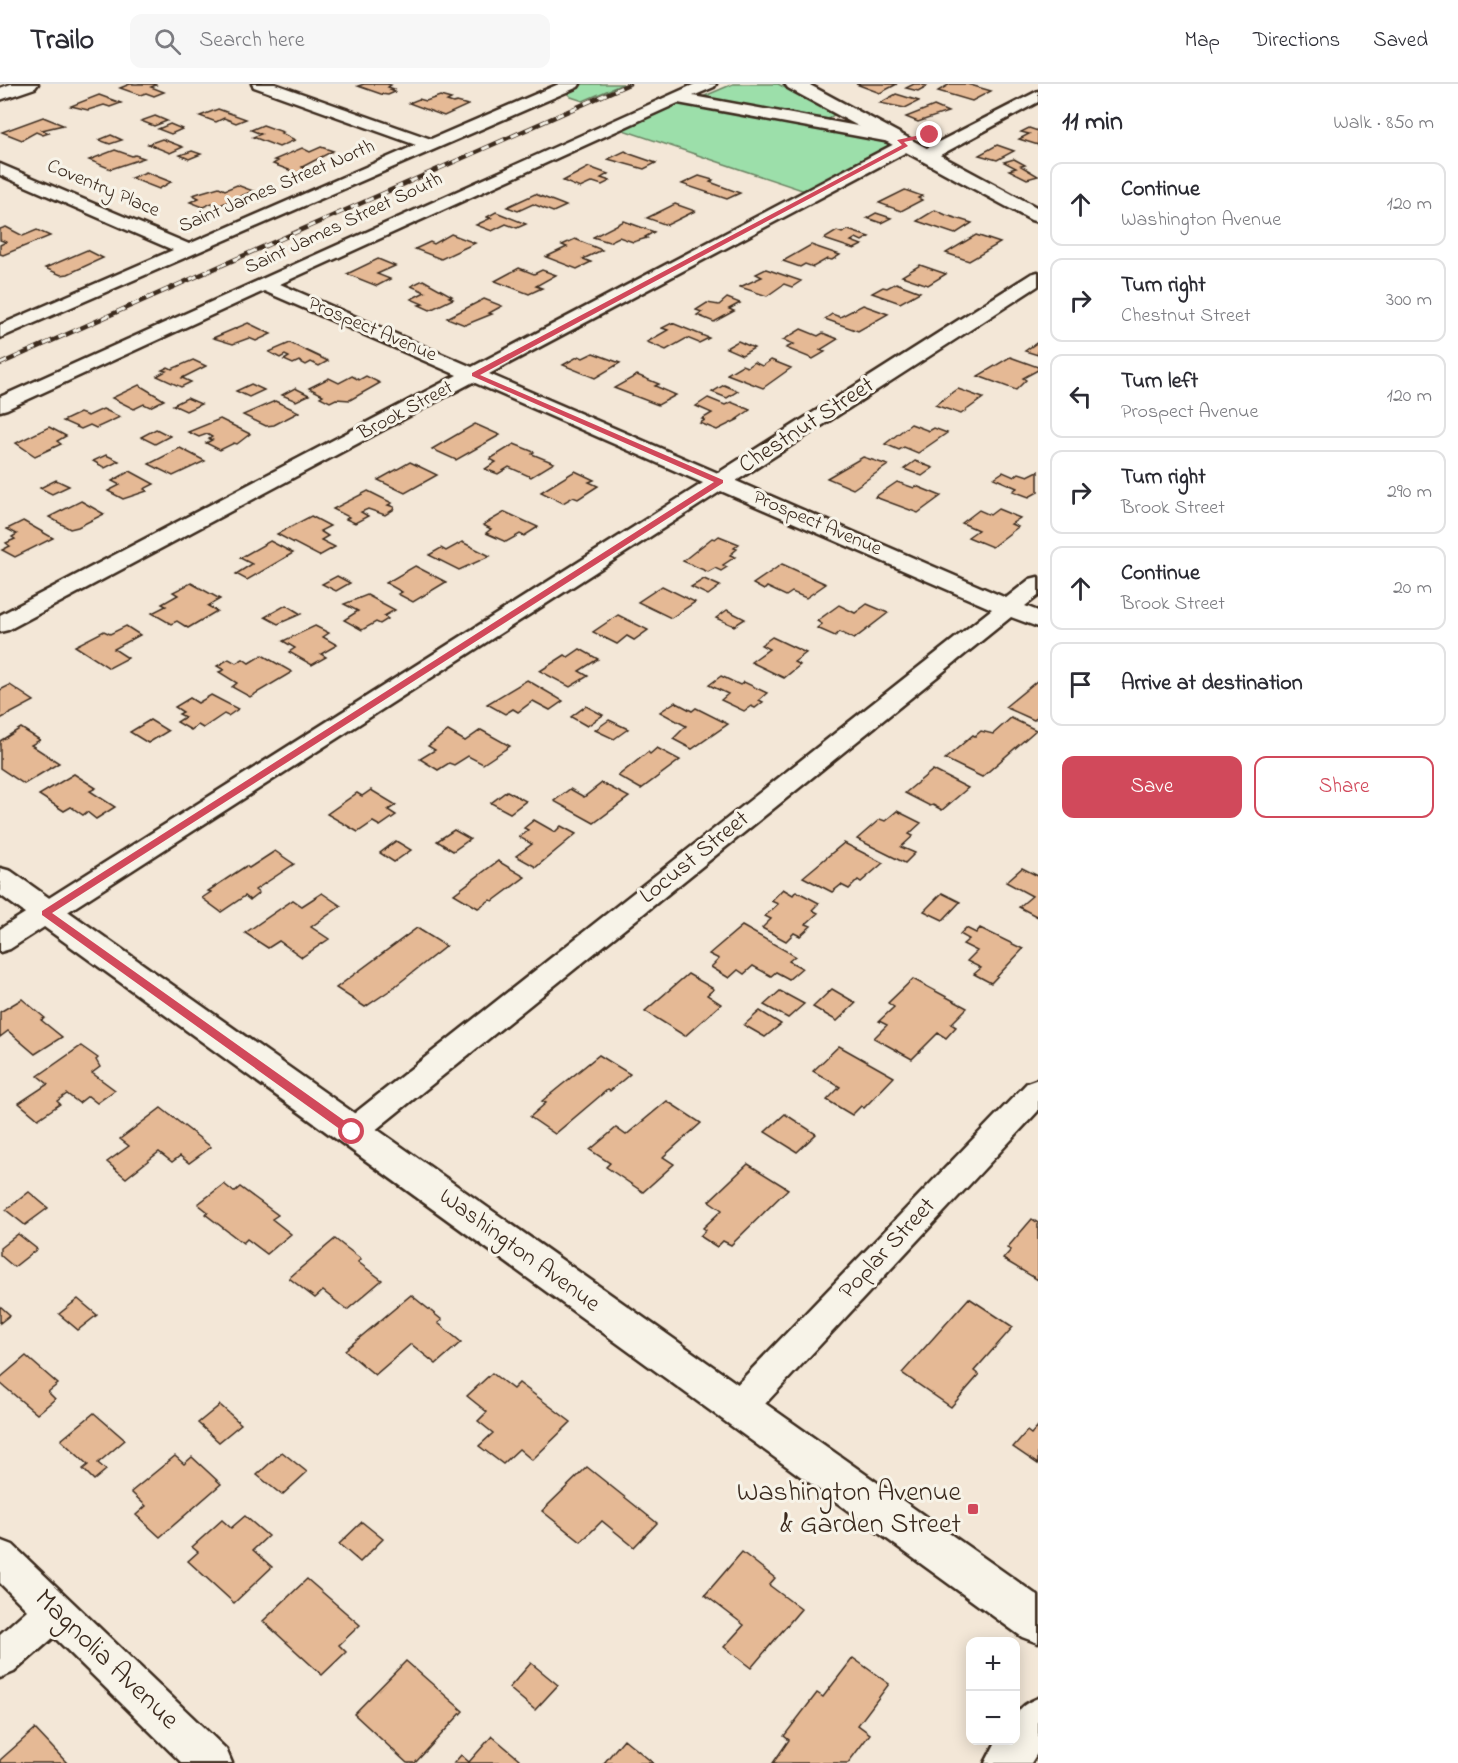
<!DOCTYPE html>
<meta charset="utf-8">
<style>
:root{--surface:#fff;--page:#f7f7f7;--text:#2b2b33;--muted:#7c7c81;--line:#e1e1e2;--accent:#d1495b}
body{margin:0;font-family:"Indie Flower",sans-serif;background:var(--page);color:var(--text)}
.controls{position:absolute;right:18px;bottom:18px;display:grid;overflow:hidden;border-radius:12px;box-shadow:0 3px 15px #0003}
.controls button{width:54px;height:54px;display:grid;place-items:center;padding:0;border:0;border-bottom:2px solid var(--line);background:var(--surface);color:var(--text);font:30px sans-serif}
.stop{position:absolute;width:18px;height:18px;margin:-14px;border:4px solid #d1495b;border-radius:50%;background:#fff}
.stop.end{background:#d1495b;border-color:#fff;box-shadow:0 2px 6px #0008}
.list{margin:0;padding:0;list-style:none}
h2{display:flex;justify-content:space-between;align-items:center;height:78px;margin:0;padding:0 24px;font-size:26px}
h2 small{font-size:20px;font-weight:400;color:var(--muted)}
.list li{display:grid;grid-template-columns:39px 1fr auto;gap:18px;align-items:center;box-sizing:border-box;height:84px;margin:0 12px 12px;padding:0 12px;border:2px solid var(--line);border-radius:12px}
.list b{display:block;font-size:22px;white-space:nowrap}
.list p{margin:0;font-size:20px;white-space:nowrap;color:var(--muted)}
.list em{font-size:20px;font-style:normal;color:var(--muted)}
.actions{display:flex;gap:12px;padding:18px 24px}
.actions a{flex:1;padding:14px 0;border:2px solid var(--accent);border-radius:12px;text-align:center;font-size:21px;color:var(--accent)}
.actions .main{background:var(--accent);color:#fff}
.icon{flex:none;width:33px;height:33px;fill:none;stroke:currentColor;stroke-width:2;stroke-linecap:round;stroke-linejoin:round}
.map{position:relative;flex:none;width:1038px;height:1679px;overflow:hidden}
header{display:flex;align-items:center;gap:36px;box-sizing:border-box;height:84px;padding:0 30px;background:var(--surface);border-bottom:2px solid var(--line)}
header strong{font-size:28px}
nav{display:flex;gap:33px;margin-inline-start:auto;font-size:21px}
.search{width:420px;height:54px;background:var(--page);display:flex;align-items:center;gap:15px;box-sizing:border-box;padding:0 21px;border-radius:12px;color:var(--muted);font-size:22px}
main{display:flex}
aside{flex:1;background:var(--surface)}
.map>svg:first-child{display:block}
.green{fill:#9cdfaa;stroke:#6c8464;stroke-width:1.5}
.building{fill:#e5b995;stroke:#3b2a1e;stroke-width:1.5}
.lines{fill:none;stroke-linecap:round;stroke-linejoin:round}
.minor-casing{stroke:#3b2a1e;stroke-width:5}
.secondary-casing{stroke:#3b2a1e;stroke-width:5}
.primary-casing{stroke:#3b2a1e;stroke-width:5}
.minor{fill:#f7f3e8;fill-rule:evenodd}
.secondary{fill:#f7f3e8;fill-rule:evenodd}
.primary{fill:#f7f3e8;fill-rule:evenodd}
.rail-casing{stroke:#3b2a1e;stroke-width:4.5}
.rail{stroke:#f7f3e8;stroke-width:3;stroke-dasharray:8;stroke-linecap:butt}
.route{fill:#d1495b}
.poi-dot{fill:#d1495b;stroke:#f7f3e8;stroke-width:2}
.labels{text-anchor:middle;dominant-baseline:central;stroke-width:6;stroke-linejoin:round;paint-order:stroke}
.far-street-label{font-size:20px;fill:#3b2a1e;stroke:#f7f3e8}
.street-label{font-size:24px;fill:#3b2a1e;stroke:#f7f3e8}
.near-poi-label{font-size:28px;fill:#3b2a1e;stroke:#f7f3e8;text-anchor:end}
.near-street-label{font-size:28px;fill:#3b2a1e;stroke:#f7f3e8}
</style>
<header>
<strong>Trailo</strong>
<div class="search"><svg class="icon" aria-label="search" viewBox="0 0 24 24"><circle cx="10" cy="10" r="6"/><path d="M15 15l6 6"/></svg>Search here</div>
<nav><a>Map</a><a>Directions</a><a>Saved</a></nav>
</header>
<main>
<div class="map">
<svg width="1038" height="1679" viewBox="0 0 1038 1679">
<rect width="100%" height="100%" fill="#f3e7d7"/>
<filter id="ink" filterUnits="userSpaceOnUse"><feTurbulence type="fractalNoise" baseFrequency=".0167" numOctaves="2"/><feDisplacementMap in="SourceGraphic" scale="12" xChannelSelector="R" yChannelSelector="G"/><feConvolveMatrix kernelMatrix="1 2 1 2 8 2 1 2 1" color-interpolation-filters="sRGB"/></filter>
<g filter="url(#ink)">
<path class="green" d="M558 0H623L583 17 571 13Z
M733 0H778L835 30 828 35 700 14Z
M681 17 888 54 898 61 808 108 617 44Z"/>
<path class="building" d="M130 0H154L156 1 151 3 164 8 154 12 146 9 140 11 120 4Z
M364 0H387L391 1 388 3 394 5 390 6 395 8 388 11 381 10 358 2Z
M856 0H897L880 9Z
M914 0H919L927 2 918 7 906 4Z
M950 0H967L991 7 972 17 938 7Z
M896 10 919 17 905 24 880 19Z
M99 11 121 19 110 23 104 21 88 26 71 22Z
M440 12 451 15 447 17 453 19 457 18 468 21 444 32 409 19 419 15 426 17Z
M934 22 948 28 918 38 906 33Z
M218 25 246 35 236 39 224 34 216 38 200 32Z
M155 32 167 37 154 42 141 37Z
M43 33 63 41 42 46 49 49 43 51 36 48 22 56 2 48Z
M170 40 182 45 171 50 158 45Z
M263 41 283 48 281 49 295 56 279 63 253 53 261 50 251 46Z
M1029 44 1038 47V61L1019 55 1029 50 1021 48Z
M111 51 122 56 110 60 99 56Z
M162 55 183 63 170 69 148 60Z
M997 61 1014 67 997 76 979 71Z
M321 63 333 67 302 83 306 85 297 89 273 80 278 77 274 76 302 64 310 68Z
M115 66 132 72 135 71 144 74 111 85 89 76Z
M192 67 201 70 189 75 180 71Z
M625 67 630 70 656 79 644 85 608 75Z
M1014 75 1025 81 1021 82 1038 92 1027 95 1009 86 1016 84 1004 78Z
M589 83 608 90 601 94 610 97 602 101 593 98 580 104 563 97Z
M146 88 171 98 159 105 131 94Z
M699 92 713 96 710 98 740 109 727 115 682 100Z
M237 101 253 107 218 122 212 119 203 123 190 118 199 114 193 111 202 108 219 103 225 106Z
M905 106 922 112 918 114 922 116 901 127 879 119Z
M535 110 561 120 566 122 553 128 533 120 518 127 507 123Z
M675 120 695 127 667 141 647 134Z
M935 126 946 131 972 139 955 150 917 137Z
M496 128 526 140 517 144 506 140 492 147 476 141 491 134 487 133Z
M876 129 891 134 881 139 867 134Z
M624 137 654 148 645 153 647 154 633 158 619 153 609 158 593 153Z
M6 143 23 152 37 146 50 152 3 171 0 170V161L6 158 0 156V145Z
M848 146 869 153 862 157 856 154 851 157 862 161 854 165 824 155 837 147 842 149Z
M451 150 475 159 441 175 415 165 430 158 434 160Z
M976 151 1000 159 969 177 946 169Z
M575 155 602 166 583 175 591 178 577 185 546 173 567 163 562 161Z
M811 161 840 171 832 176 827 175 813 183 805 180 800 183 783 177Z
M87 166 103 174 68 190 61 191 45 184Z
M378 175 395 182 377 190 390 195 377 202 347 190Z
M920 181 946 190 928 201 902 192Z
M519 184 534 190 542 186 556 191 536 202 542 204 529 210 495 197Z
M766 185 801 197 792 203 784 200 767 212 740 203 762 193 756 190Z
M423 196 452 212 449 213 453 215 430 226 419 221 423 220 411 215 425 208 411 202Z
M896 199 920 208 900 219 872 209 883 203 887 204Z
M727 214 740 219 729 225 734 227 714 238 697 231 702 228 696 226 707 219 719 221Z
M484 215 502 222 489 229 492 230 465 241 447 234Z
M863 221 888 230 858 247 825 235 832 230 840 233Z
M248 239 271 250 256 257 249 254 233 260 213 254Z
M672 239 709 254 699 259 687 254 666 266 647 258 668 246 662 244Z
M801 245 818 252 823 249 838 255 820 266 825 268 813 275 786 264 794 260 783 256Z
M738 257 754 264 742 271 726 264Z
M1038 258V271L1025 267Z
M290 259 328 277 319 282 311 278 306 281 299 277 293 280 284 276 289 273 285 271 280 274 269 268Z
M593 269 620 279 595 294 563 281 579 272 583 274Z
M1010 273 1038 283V286L1023 294 1026 296 1016 306 978 292Z
M193 276 206 282 182 294 191 298 181 303 157 292 166 287 162 286 168 283 172 285Z
M771 276 791 284 763 304 727 290 742 281 747 283 754 278 762 282Z
M637 291 659 300 655 302 676 311 658 321 614 304Z
M352 292 359 296 366 292 380 299 350 316 336 315 330 318 320 313 323 311 309 304 329 294 339 299Z
M251 300 264 306 249 313 236 307Z
M139 301 164 316 150 323 144 320 134 325 112 314Z
M724 301 738 307 727 314 712 308Z
M295 304 309 311 296 317 282 311Z
M958 305 983 314 961 330 935 321Z
M187 314 201 320 186 327 173 321Z
M708 314 725 321 731 318 750 326 737 335H739L717 346 700 339 705 336 702 335 712 329 696 322Z
M275 317 299 328 274 341 266 342 243 331Z
M103 325 120 333 96 344 90 341 81 345 63 337 80 329 88 332Z
M220 335 250 350 237 360 234 359 220 366 206 359 212 356 209 355 212 353 207 350 199 353 188 348Z
M475 340 500 351 456 376 432 365Z
M911 340 929 347 934 344 947 349 918 369 904 363 899 366 885 360Z
M49 343 66 352 57 357 61 360 35 372 16 359Z
M156 345 170 352 155 360 141 353Z
M514 360 534 368 532 370 554 379 531 393 509 383 498 390 485 385 496 378 490 375Z
M180 364 205 377 173 392 149 380Z
M106 371 119 377 105 384 93 377Z
M863 373 888 381 853 405 827 394Z
M915 377 933 384 922 392 904 385Z
M410 378 437 391 405 409 378 396Z
M130 387 154 400 144 405 147 407 123 415 108 407 120 401 112 397Z
M575 387 594 396 589 398 598 402 578 415 573 413 563 419 541 408Z
M1038 387V408L1029 413 1013 407 1017 404 994 394 1003 388 1014 393 1019 389 1028 392Z
M56 396 69 402 52 410 40 404Z
M897 398 914 404 916 402 941 412 918 429 875 413Z
M368 407 392 419 388 421 394 423 393 426 385 431 368 425 361 428 368 432 355 439 346 435 349 433 333 425Z
M81 417 104 430 78 443 70 445 49 433Z
M998 425 1020 434 1011 440 1018 443 992 463 968 453 978 446 962 439 979 426 990 431Z
M505 428 538 443 524 452 520 450 506 458 486 449 491 445 483 441Z
M311 432 330 442 320 447 328 452 321 456 335 463 319 472 277 450Z
M23 437 53 454 15 473 2 466 10 462 6 459 15 455 12 453 17 450 7 445Z
M719 452 739 460 734 464 737 465 730 471 735 473 723 481 727 483 721 487 715 484 708 488 683 477 712 454 715 455Z
M270 457 293 469 247 496 236 490 252 480 240 474Z
M462 458 490 472 459 486 429 471 441 464 446 467Z
M782 480 826 500 806 514 792 508 786 512 767 503 764 506 753 500Z
M415 482 446 498 413 518 398 510 402 508 386 499Z
M337 492 350 499 336 507 322 500Z
M704 495 720 502 708 511 691 503Z
M191 499 220 515 208 522 217 527 188 544 177 537 171 540 152 529 166 522 162 520 178 511 173 508Z
M662 502 695 518 671 534 638 518Z
M367 511 395 526 384 532 388 535 380 540 376 538 362 546 344 536 358 527 344 520Z
M867 520 888 529 854 555 840 548 835 552 817 544 822 540 817 537 839 521 855 529Z
M286 521 301 530 278 540 265 533Z
M727 526 745 535 734 542 716 534Z
M618 531 648 546 634 556 627 552 617 560 593 548Z
M126 542 140 551 114 565 128 574 109 584 75 562 104 547 110 550Z
M315 542 329 549 323 553 337 561 321 570 326 573 312 581 289 568 295 564 283 557Z
M772 553 806 569 794 578 800 581 784 594 751 578 769 565 761 561Z
M580 565 598 575 579 587 588 592 570 603 540 587 565 571 568 573Z
M262 571 292 588 250 613 232 603 237 599 219 588 224 586 217 582 229 575 236 579 243 575 249 579Z
M721 592 740 601 744 598 767 609 759 616 763 618 755 624 751 622 744 627 721 616 728 610 709 601Z
M527 596 563 617 550 626 533 617 518 628 513 625 505 630 487 620Z
M1038 596V632L1034 636 1005 623Z
M10 601 34 617 0 635V606Z
M211 611 238 625 228 632 224 630 203 644 198 641 191 646 177 638 185 633 179 630 183 628 175 623 190 614 198 619Z
M675 618 692 627 696 624 728 640 692 665 673 655 686 642 660 628Z
M586 622 603 631 587 642 571 633Z
M1011 634 1036 646 982 693 945 675 973 651 975 652 981 647 993 650Z
M150 636 168 647 148 659 130 648Z
M609 636 628 645 614 655 595 646Z
M21 644 40 656 31 661 59 679 24 700 0 684V657Z
M481 646 510 662 483 680 468 672 454 681 449 679 438 686 420 675 435 666 428 662 448 647 465 657Z
M657 664 680 676 641 705 618 692 648 668 650 670Z
M933 686 968 704 942 726 933 721 930 722 905 709Z
M74 690 96 704 90 707 115 723 96 735 87 728 83 731 71 723 64 727 39 711Z
M602 699 629 713 594 739 554 717 570 705 584 713Z
M371 706 396 721 388 726 396 731 380 742 373 738 358 748 327 730 357 709 362 712Z
M507 707 526 717 510 729 491 719Z
M897 727 921 739 909 750 913 752 901 763 915 769 905 779 857 755 880 735 885 737Z
M534 736 555 748 561 742 576 750 536 783 516 772 532 760 519 753 528 746 524 744Z
M454 746 470 755 453 767 437 757Z
M396 757 411 766 394 778 380 769Z
M844 759 883 779 861 798 858 796 849 805 841 801 832 808 803 793Z
M275 767 294 780 255 806 259 809 250 816 245 812 221 828 202 814 211 808 208 807 246 782 249 784Z
M498 777 525 793 493 817 490 816 478 824 454 810Z
M1022 784 1038 792V833L1019 823 1032 812 1006 798Z
M783 805 793 811 796 807 819 819 812 826 818 829 806 840 811 842 800 852 794 849 786 857 762 844 771 835 765 832 778 820 771 817Z
M322 809 341 822 311 843 329 855 302 873 279 857 268 864 245 849 293 816 302 822Z
M942 809 960 818 943 836 924 827Z
M742 842 795 872 789 877 802 884 789 895 776 888 771 892 753 882 744 890 738 886 729 894 711 883 719 875 709 870Z
M417 844 446 862 389 907 365 923 336 904Z
M966 844 976 849 980 844 1023 865 991 899 974 890 981 884 967 877 977 867 963 860 969 855 960 850Z
M688 890 714 905 707 911 721 920 685 952 645 927Z
M913 895 967 924 951 940 956 943 946 954 938 949 912 975 874 954 887 941 879 937 894 923 888 919Z
M832 905 856 919 837 937 813 923Z
M780 907 804 920 788 934 764 921Z
M22 915 45 934 41 936 62 953 35 970 8 947 0 953V928Z
M760 927 781 940 765 953 744 941Z
M81 962 98 974 96 976 100 983 92 989 115 1006 97 1019 88 1012 79 1019 67 1010 57 1017 60 1020 38 1035 19 1019 48 1000 38 992Z
M839 962 894 993 864 1024 861 1022 852 1031 827 1016 840 1003 813 987Z
M599 971 630 990 610 1007 607 1006 555 1050 530 1033 546 1019 542 1017Z
M667 1017 701 1039 663 1073 674 1080 643 1108 606 1083 610 1079 590 1066 616 1044 626 1051Z
M161 1024 211 1063 189 1079 180 1072 172 1078 159 1068 126 1094 107 1078 129 1062 120 1055Z
M785 1030 816 1050 797 1068 765 1048Z
M748 1080 788 1105 731 1161 723 1157 717 1163 700 1152 706 1146 703 1144 722 1126 709 1117Z
M224 1100 234 1108 240 1103 278 1131 272 1135 291 1150 267 1170 247 1155 243 1159 205 1130 208 1128 198 1120Z
M29 1108 48 1124 25 1141 6 1126Z
M1032 1135 1038 1139V1196L1003 1175 1011 1166 1007 1164Z
M18 1150 37 1165 14 1183 0 1171V1164Z
M335 1155 361 1175 358 1178 382 1196 347 1226 323 1207 315 1214 289 1194Z
M411 1211 442 1236 438 1239 461 1258 436 1280 411 1260 375 1291 345 1266Z
M969 1214 1013 1243 974 1287 979 1291 951 1323 902 1289Z
M78 1215 97 1231 78 1246 59 1230Z
M0 1222 10 1231 0 1239Z
M26 1272 58 1300 48 1308 55 1315 37 1330 0 1299V1294Z
M492 1289 513 1305 519 1299 571 1338 532 1376 519 1365 503 1380 479 1362 493 1349 478 1337 487 1328 467 1312Z
M220 1321 241 1340 219 1358 198 1339Z
M94 1329 125 1356 98 1379 106 1386 94 1396 83 1385 88 1381 61 1356Z
M1038 1342V1380L1013 1363 1027 1347 1031 1350Z
M282 1368 307 1388 282 1411 257 1391Z
M175 1372 184 1380 192 1373 221 1400 160 1453 136 1431 146 1422 131 1408Z
M587 1383 657 1439 634 1463 602 1437 581 1458 542 1427Z
M245 1432 268 1452 253 1466 272 1483 234 1519 188 1477 198 1468 192 1463 222 1436 231 1444Z
M362 1438 383 1455 360 1478 339 1460Z
M742 1468 775 1494 769 1501 801 1525 751 1584 724 1563 744 1541 705 1511Z
M307 1495 360 1541 339 1561 346 1568 322 1591 263 1537Z
M853 1574 889 1600 858 1641 870 1650 848 1679H773L789 1656 784 1652 817 1609 823 1613Z
M406 1577 463 1627 415 1679H407L354 1630Z
M531 1579 558 1601 535 1626 509 1604Z
M35 1645 67 1679H0V1676Z
M492 1652 519 1675 515 1679H454L461 1671 469 1678Z
M624 1655 653 1679H604Z"/>
<g class="lines">
<g class="minor-casing">
<path id="minor" d="M252 0H275L431 55 559 0H580L578 3 0 254V241L173 166 0 91V80L189 160 416 61 254 3Z
M695 0H716L714 3 693 12 890 48 898 53 890 58 678 19 280 200 472 283 900 57H912L914 61 912 65 489 290 718 389 1031 190 1038 188V202L736 397 1006 514 1030 495 1038 493V512L1025 522 1038 527V543L1011 533 363 1056 352 1060 341 1056 336 1048 341 1040 992 525 721 407 10 865 0 868V845L703 399 473 298 8 546 0 548V531L457 291 264 207 7 325 0 327V313Z
M1038 7V18L933 75H921L919 71 921 67Z
M1038 995V1027L751 1335 738 1339 725 1335 720 1324 725 1313 1027 999Z
M0 1456 13 1461 226 1665 232 1679H182L54 1553 14 1588 0 1594V1550L27 1526 0 1499Z
M1038 1614V1668L1031 1679H985L997 1656H1016C1016 1632 1013 1624 1038 1614Z"/>
</g>
<g class="secondary-casing">
<path id="secondary" d="M11 0H38L35 4 0 16V4Z
M0 784 11 787 1038 1512V1559L1022 1553 0 811Z"/>
</g>
<g class="primary-casing">
<path id="primary" d="M785 0H808L1038 124V138L1031 136 788 4Z"/>
</g>
<use href="#minor" class="minor"/>
<use href="#secondary" class="secondary"/>
<use href="#primary" class="primary"/>
<g class="rail-casing">
<path id="rail" d="M0 280 629 0"/>
</g>
<use href="#rail" class="rail"/>
</g>
</g>
<path class="route" d="M930 49 932 52 904 58 908 62 480 291 723 396V399L52 829 356 1045V1051H348L42 831V827L714 398 472 292V289L902 61 897 56Z"/>
<rect class="poi-dot" x="967" y="1419" width="12" height="12" rx="3"/>
<g class="labels">
<g class="far-street-label">
<text transform="translate(277 103) rotate(-23)">Saint James Street North</text>
<text transform="translate(103 105) rotate(23)">Coventry Place</text>
<text transform="translate(344 140) rotate(-25)">Saint James Street South</text>
<text transform="translate(372 246) rotate(23)">Prospect Avenue</text>
<text transform="translate(406 327) rotate(-28)">Brook Street</text>
<text transform="translate(817 440) rotate(23)">Prospect Avenue</text>
</g>
<g class="street-label">
<text transform="translate(807 342) rotate(-33)">Chestnut Street</text>
<text transform="translate(695 774) rotate(-39)">Locust Street</text>
<text transform="translate(888 1165) rotate(-47)">Poplar Street</text>
<text transform="translate(519 1167) rotate(36)">Washington Avenue</text>
</g>
<g class="near-poi-label">
<text x="961" y="1409">Washington Avenue<tspan x="961" dy="32">&amp; Garden Street</tspan></text>
</g>
<g class="near-street-label">
<text transform="translate(106 1576) rotate(44)">Magnolia Avenue</text>
</g>
</g>
</svg>
<div class="controls">
<button>+</button>
<button>−</button>
</div>
<div class="stop" style="left:352px;top:1048px"></div>
<div class="stop end" style="left:930px;top:51px"></div>
</div>
<aside>
<h2>11 min<small>Walk · 850 m</small></h2>
<ul class="list">
<li><svg class="icon" aria-label="ahead" viewBox="0 0 24 24"><path d="M12 20V5M6 11l6-6 6 6"/></svg><div><b>Continue</b><p>Washington Avenue</p></div><em>120 m</em></li>
<li><svg class="icon" aria-label="right" viewBox="0 0 24 24"><path d="M7 20v-9h11M14 6l5 5-5 5"/></svg><div><b>Turn right</b><p>Chestnut Street</p></div><em>300 m</em></li>
<li><svg class="icon" aria-label="left" viewBox="0 0 24 24"><path d="M17 20v-9H6M10 6l-5 5 5 5"/></svg><div><b>Turn left</b><p>Prospect Avenue</p></div><em>120 m</em></li>
<li><svg class="icon" aria-label="right" viewBox="0 0 24 24"><path d="M7 20v-9h11M14 6l5 5-5 5"/></svg><div><b>Turn right</b><p>Brook Street</p></div><em>290 m</em></li>
<li><svg class="icon" aria-label="ahead" viewBox="0 0 24 24"><path d="M12 20V5M6 11l6-6 6 6"/></svg><div><b>Continue</b><p>Brook Street</p></div><em>20 m</em></li>
<li><svg class="icon" aria-label="arrive" viewBox="0 0 24 24"><path d="M6 21V4h12l-3 4 3 4H6"/></svg><div><b>Arrive at destination</b></div></li>
</ul>
<div class="actions"><a class="main">Save</a><a>Share</a></div>
</aside>
</main>
